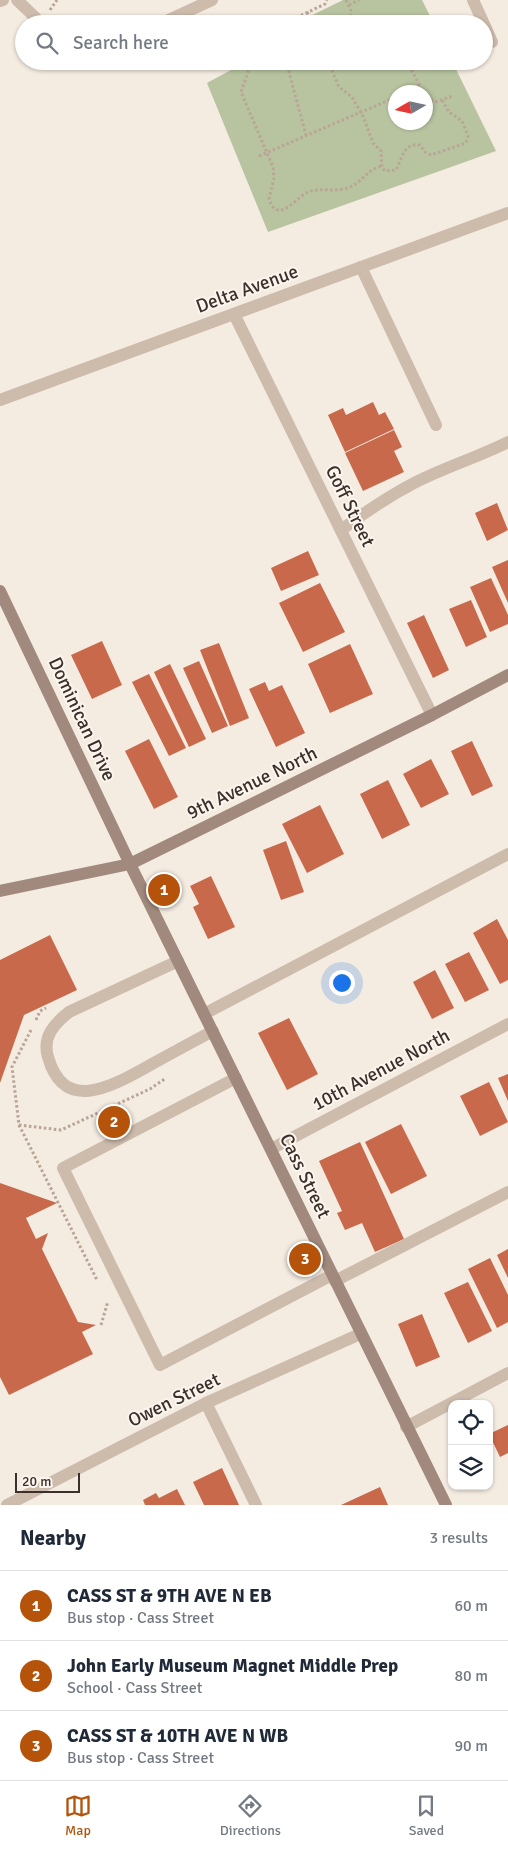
<!DOCTYPE html>
<meta charset="utf-8">
<style>
:root{--surface:#fff;--page:#f2f2f3;--text:#1f2937;--muted:#747a83;--line:#e0e1e3;--accent:#b45309}
body{margin:0;font-family:Signika,sans-serif;background:var(--page);color:var(--text)}
.controls{position:absolute;right:15px;bottom:15px;display:grid;overflow:hidden;border-radius:10px;box-shadow:0 1px 4px #0004}
.controls button{width:45px;height:45px;display:grid;place-items:center;padding:0;border:0;border-bottom:1px solid var(--line);background:var(--surface);color:var(--text);font:25px sans-serif}
.compass{position:absolute;left:388px;top:85px;width:45px;height:45px;border-radius:50%;background:var(--surface);box-shadow:0 1px 4px #0004;rotate:261deg}
.scale{position:absolute;left:15px;bottom:12px;width:65px;box-sizing:border-box;padding-left:5px;border:2px solid #3b302b;border-top:0;font-size:14px;line-height:18px;white-space:nowrap;color:#3b302b;-webkit-text-stroke:4px #fbf5ee;paint-order:stroke}
.you{position:absolute;left:341px;top:982px;width:18px;height:18px;margin:-12px;border:4px solid #fff;border-radius:50%;background:#1a73e8;box-shadow:0 0 0 8px #1a73e833}
.badge{display:grid;place-items:center;width:32px;height:32px;border-radius:50%;background:var(--accent);color:#fff;font-size:16px;font-weight:700}
.pin{position:absolute;translate:-50% -50%;border:2px solid #fff;box-shadow:0 1px 5px #0006}
.list{margin:0;padding:0;list-style:none}
h2{display:flex;justify-content:space-between;align-items:center;height:65px;margin:0;padding:0 20px;font-size:21px}
h2 small{font-size:16px;font-weight:400;color:var(--muted)}
.list li{display:grid;grid-template-columns:32px 1fr auto;gap:15px;align-items:center;box-sizing:border-box;height:70px;padding:0 20px;border-top:1px solid var(--line)}
.list b{display:block;font-size:19px;white-space:nowrap}
.list p{margin:0;font-size:16px;white-space:nowrap;color:var(--muted)}
.list em{font-size:16px;font-style:normal;color:var(--muted)}
.icon{flex:none;width:28px;height:28px;fill:none;stroke:currentColor;stroke-width:2;stroke-linecap:round;stroke-linejoin:round}
.map{position:relative;flex:none;width:508px;height:1505px;overflow:hidden}
.search{position:absolute;background:var(--surface);box-shadow:0 1px 4px #0004;left:15px;right:15px;top:15px;height:55px;display:flex;align-items:center;gap:12px;box-sizing:border-box;padding:0 18px;border-radius:28px;color:var(--muted);font-size:19px}
.sheet{height:275px;background:var(--surface)}
nav{display:flex;justify-content:space-around;align-items:center;box-sizing:border-box;height:70px;border-top:1px solid var(--line);background:var(--surface);font-size:14px;color:var(--muted)}
nav a{display:grid;justify-items:center;gap:2px}
nav .on{color:var(--accent)}
.map>svg:first-child{display:block}
.green{fill:#b8c4a0;fill-rule:evenodd}
.building{fill:#c8694b}
.lines{fill:none;stroke-linecap:round;stroke-linejoin:round}
.path{stroke:#b9a596;stroke-width:3;stroke-dasharray:2.5 2.5;stroke-linecap:butt}
.lane{stroke:#cdbbac;stroke-width:12}
.street{stroke:#cdbbac;stroke-width:12}
.secondary{stroke:#a18a7d;stroke-width:12}
.labels{text-anchor:middle;dominant-baseline:central;stroke-width:4;stroke-linejoin:round;paint-order:stroke}
.street-label{font-size:19px;fill:#3b302b;stroke:#fbf5ee}
</style>
<div class="map">
<svg width="508" height="1505" viewBox="0 0 508 1505">
<rect width="100%" height="100%" fill="#f4ebe1"/>
<path class="green" d="M343 0H422L434 24H294Z
M239 61H452L496 151 268 232 207 83 240 65ZM396 92H426V122H396Z"/>
<path class="building" d="M373 402 379 415 385 412 394 429 345 452 328 415 343 408 346 415Z
M394 430 402 447 394 451 404 472 363 491 345 453Z
M497 503 508 530 487 541 475 513Z
M308 551 319 575 281 591 271 568Z
M508 560V603L492 567Z
M491 578 508 615V624L490 632 470 587Z
M320 583 345 632 303 652 279 603Z
M471 600 487 637 466 647 449 609Z
M424 615 449 670 433 678 407 623Z
M102 641 122 685 92 699 71 655Z
M219 643 249 718 230 726 200 650Z
M350 644 373 694 330 713 308 664Z
M199 661 228 726 212 733 183 668Z
M170 664 206 739 189 747 154 672Z
M149 674 186 748 169 756 132 682Z
M265 682 269 691 282 685 305 733 276 747 249 689Z
M149 739 178 797 154 809 125 751Z
M472 741 493 786 472 796 451 751Z
M431 759 449 794 421 808 403 774Z
M388 780 410 825 382 839 360 794Z
M320 805 344 854 307 873 282 824Z
M286 841 304 892 281 900 263 850Z
M211 876 235 927 208 939 193 907 199 904 190 886Z
M497 919 508 940V980L500 984 473 933Z
M50 935 77 990 24 1015 0 1083V960Z
M469 952 489 990 465 1002 445 964Z
M435 970 454 1008 432 1019 413 982Z
M289 1018 318 1074 287 1090 258 1033Z
M508 1074V1101L498 1078Z
M489 1082 508 1122 480 1136 460 1096Z
M401 1124 427 1176 391 1194 365 1142Z
M360 1142 404 1239 375 1252 362 1223 345 1230 337 1213 342 1211 319 1161Z
M0 1183 57 1203 26 1218 36 1239 48 1233 42 1249 78 1322 96 1325 82 1332 93 1354 9 1395 0 1377Z
M508 1249V1278L497 1255Z
M490 1258 508 1295V1322L497 1328 468 1269Z
M468 1282 492 1331 468 1343 444 1293Z
M422 1314 440 1357 416 1367 398 1324Z
M508 1425V1453L500 1457 489 1434Z
M222 1468 239 1505H204L193 1482Z
M380 1487 388 1505H341Z
M177 1489 185 1505H145L143 1500 156 1493 159 1498Z"/>
<g class="lines">
<path class="path" d="M346 0 351 11 349 24
M349 5 359 0
M50 10 57 0
M307 12 312 24
M283 24 325 4 327 0
M252 61 241 92 273 167 274 178 269 199C278 226 297 196 308 192 321 187 336 193 350 187 362 182 368 169 382 166
M286 61 306 135
M328 61 339 87 352 97 363 116 373 143 381 151 382 168 385 171 396 170C402 159 404 142 420 145L425 152 431 155 466 143 468 136 462 121 449 112 442 100
M407 61 423 92
M405 92 420 86
M426 98 435 102 453 96
M259 156 396 97
M36 1020 40 1011 46 1008
M31 1030 12 1067 19 1125 97 1280
M19 1125 61 1130 150 1089 166 1078
M101 1325 108 1301"/>
<path class="lane" d="M17 0 42 24
M473 0 484 24
M0 1 3 0
M160 24 212 0
M484 24 492 42
M361 267 436 425
M341 530C365 512 389 496 416 482 446 467 478 457 508 442
M178 961 69 1012C54 1024 42 1037 48 1057 65 1117 117 1083 152 1064 172 1053 192 1042 213 1031
M204 1014 508 854
M236 1078 63 1168 160 1365 332 1275
M335 1281 508 1192
M206 1403 256 1505"/>
<path class="street" d="M234 314 432 715
M0 400 508 213
M271 1149 508 1024
M406 1427 508 1373
M7 1505 206 1403 360 1334"/>
<path class="secondary" d="M0 591 130 864 446 1505
M0 891 130 864 432 715 508 675"/>
</g>
<g class="labels">
<g class="street-label">
<text transform="translate(247 289) rotate(-20)">Delta Avenue</text>
<text transform="translate(350 506) rotate(64)">Goff Street</text>
<text transform="translate(82 719) rotate(65)">Dominican Drive</text>
<text transform="translate(252 783) rotate(-26)">9th Avenue North</text>
<text transform="translate(381 1070) rotate(-28)">10th Avenue North</text>
<text transform="translate(305 1176) rotate(64)">Cass Street</text>
<text transform="translate(174 1400) rotate(-26)">Owen Street</text>
</g>
</g>
</svg>
<div class="controls">
<button><svg class="icon" aria-label="locate" viewBox="0 0 24 24"><circle cx="12" cy="12" r="6"/><path d="M12 2v4M12 18v4M2 12h4M18 12h4"/></svg></button>
<button><svg class="icon" aria-label="layers" viewBox="0 0 24 24"><path d="M12 4l9 5-9 5-9-5zM3 14l9 5 9-5"/></svg></button>
</div>
<svg class="compass" viewBox="-18 -18 36 36"><path d="M0-13l5 13h-10z" fill="#e53935"/><path d="M0 13l5-13h-10z" fill="#747a83"/></svg>
<div class="scale">20 m</div>
<div class="you"></div>
<div class="pin badge" style="left:164px;top:890px">1</div>
<div class="pin badge" style="left:114px;top:1122px">2</div>
<div class="pin badge" style="left:305px;top:1259px">3</div>
<div class="search"><svg class="icon" aria-label="search" viewBox="0 0 24 24"><circle cx="10" cy="10" r="6"/><path d="M15 15l6 6"/></svg>Search here</div>
</div>
<section class="sheet">
<h2>Nearby<small>3 results</small></h2>
<ul class="list">
<li><span class="badge">1</span><div><b>CASS ST &amp; 9TH AVE N EB</b><p>Bus stop · Cass Street</p></div><em>60 m</em></li>
<li><span class="badge">2</span><div><b>John Early Museum Magnet Middle Prep</b><p>School · Cass Street</p></div><em>80 m</em></li>
<li><span class="badge">3</span><div><b>CASS ST &amp; 10TH AVE N WB</b><p>Bus stop · Cass Street</p></div><em>90 m</em></li>
</ul>
</section>
<nav>
<a class="on"><svg class="icon" aria-label="map" viewBox="0 0 24 24"><path d="M3 6l6-2 6 2 6-2v14l-6 2-6-2-6 2zM9 4v14M15 6v14"/></svg>Map</a>
<a><svg class="icon" aria-label="directions" viewBox="0 0 24 24"><path d="M12 3l9 9-9 9-9-9zM9 14v-3h6M13 9l2 2-2 2"/></svg>Directions</a>
<a><svg class="icon" aria-label="saved" viewBox="0 0 24 24"><path d="M7 4h10v16l-5-4-5 4z"/></svg>Saved</a>
</nav>
